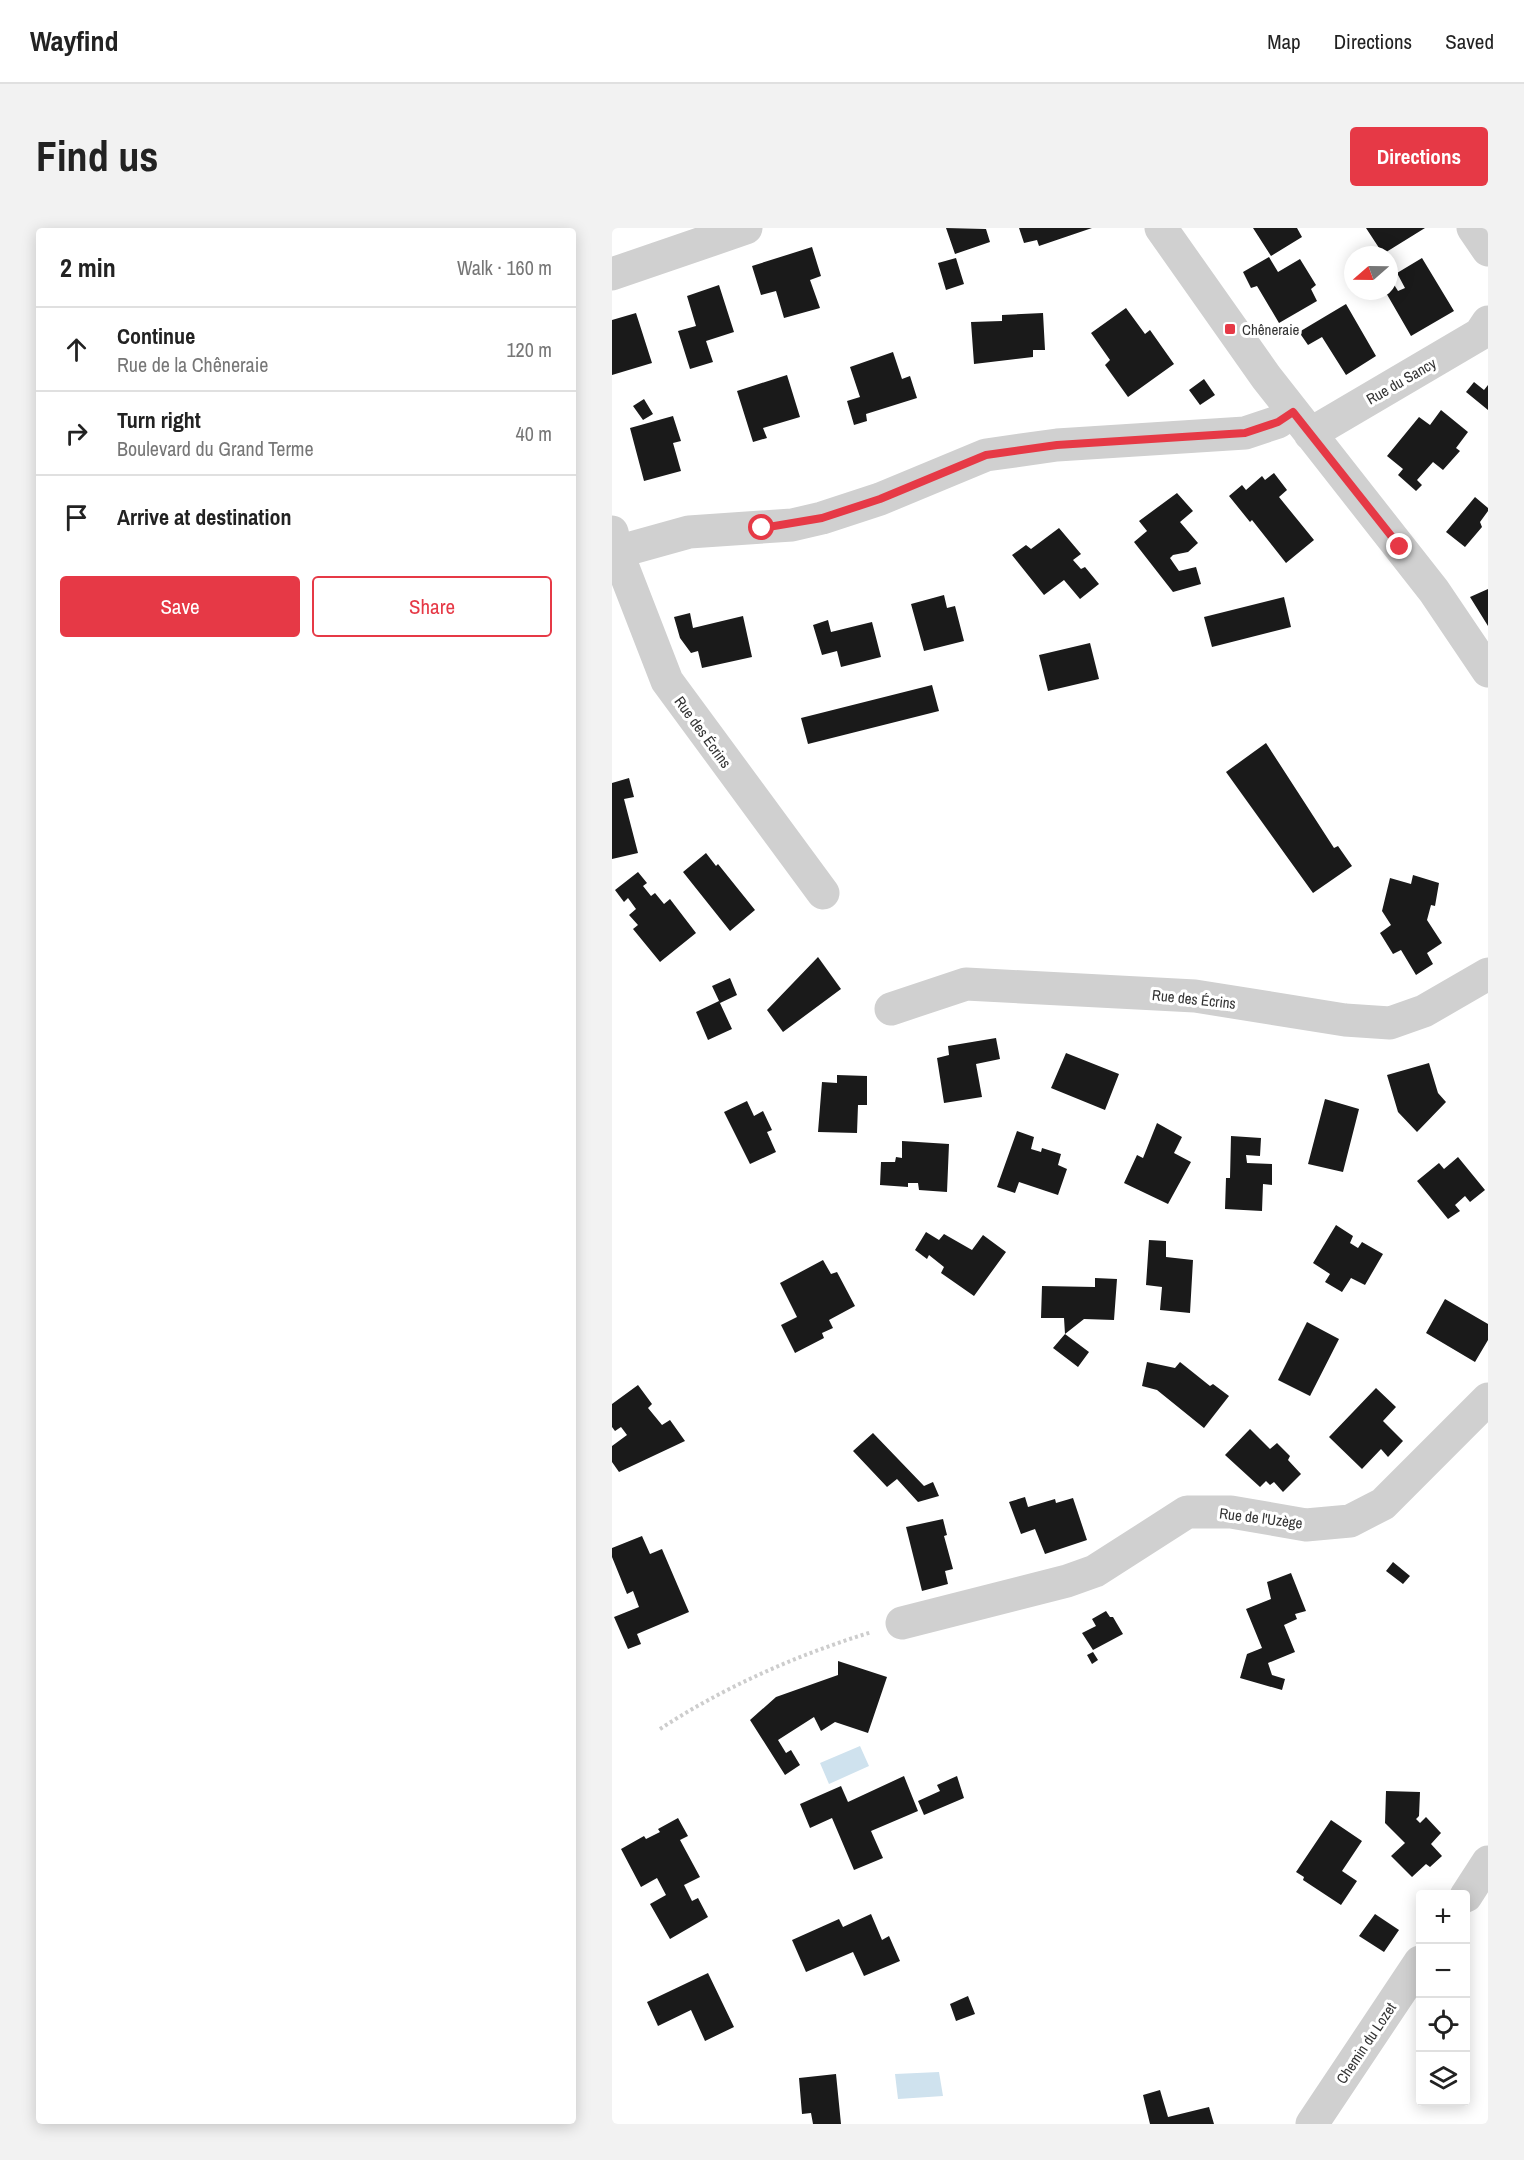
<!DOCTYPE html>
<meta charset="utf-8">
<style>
:root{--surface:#fff;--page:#f2f2f2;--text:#222;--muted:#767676;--line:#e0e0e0;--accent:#e63946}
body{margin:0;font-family:"Archivo Narrow",sans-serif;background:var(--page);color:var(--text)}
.controls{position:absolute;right:18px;bottom:18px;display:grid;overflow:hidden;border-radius:6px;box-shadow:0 3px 15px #0003}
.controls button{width:54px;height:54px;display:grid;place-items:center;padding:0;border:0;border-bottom:2px solid var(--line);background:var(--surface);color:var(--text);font:30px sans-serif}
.compass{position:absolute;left:732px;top:18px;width:54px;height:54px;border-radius:50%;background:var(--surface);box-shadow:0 3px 15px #0003;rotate:250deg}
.stop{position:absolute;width:18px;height:18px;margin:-14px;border:4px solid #e63946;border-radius:50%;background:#fff}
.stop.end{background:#e63946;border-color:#fff;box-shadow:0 2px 6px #0008}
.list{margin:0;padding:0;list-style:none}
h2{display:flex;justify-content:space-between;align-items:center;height:78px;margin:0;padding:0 24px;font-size:26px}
h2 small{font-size:20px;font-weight:400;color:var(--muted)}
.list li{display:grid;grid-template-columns:39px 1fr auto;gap:18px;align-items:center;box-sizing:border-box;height:84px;padding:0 24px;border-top:2px solid var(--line)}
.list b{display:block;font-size:22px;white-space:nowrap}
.list p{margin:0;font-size:20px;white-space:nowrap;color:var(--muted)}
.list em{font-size:20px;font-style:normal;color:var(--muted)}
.actions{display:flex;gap:12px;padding:18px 24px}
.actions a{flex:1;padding:14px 0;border:2px solid var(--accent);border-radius:6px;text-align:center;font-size:21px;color:var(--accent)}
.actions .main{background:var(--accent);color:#fff}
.icon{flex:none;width:33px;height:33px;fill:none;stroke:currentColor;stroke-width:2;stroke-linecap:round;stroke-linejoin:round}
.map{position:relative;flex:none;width:876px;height:1896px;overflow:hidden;border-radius:6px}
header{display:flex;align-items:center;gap:36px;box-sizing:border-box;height:84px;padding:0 30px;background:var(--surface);border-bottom:2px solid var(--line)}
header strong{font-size:28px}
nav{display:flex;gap:33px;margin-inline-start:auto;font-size:21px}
.intro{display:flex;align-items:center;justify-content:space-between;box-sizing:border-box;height:144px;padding:0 36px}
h1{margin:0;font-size:42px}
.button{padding:15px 27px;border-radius:6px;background:var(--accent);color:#fff;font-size:21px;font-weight:700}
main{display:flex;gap:36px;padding:0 36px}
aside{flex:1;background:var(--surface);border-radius:6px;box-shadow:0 3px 15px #0003}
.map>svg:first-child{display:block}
.water{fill:#cfe2ee}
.building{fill:#1a1a1a}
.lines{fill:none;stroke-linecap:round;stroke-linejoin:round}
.path{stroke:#cdcdcd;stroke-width:4;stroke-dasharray:3 3;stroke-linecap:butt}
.minor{stroke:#d0d0d0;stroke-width:33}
.route{stroke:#e63946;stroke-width:8}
.poi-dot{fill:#e63946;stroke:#fff;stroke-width:2}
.labels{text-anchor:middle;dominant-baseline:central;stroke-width:6;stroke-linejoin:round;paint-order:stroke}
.poi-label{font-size:15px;fill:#333;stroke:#fff;text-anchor:start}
.street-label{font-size:15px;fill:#333;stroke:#fff}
</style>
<header>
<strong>Wayfind</strong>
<nav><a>Map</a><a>Directions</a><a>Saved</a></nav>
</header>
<div class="intro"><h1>Find us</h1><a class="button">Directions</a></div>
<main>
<aside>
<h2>2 min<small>Walk · 160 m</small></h2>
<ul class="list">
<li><svg class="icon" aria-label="ahead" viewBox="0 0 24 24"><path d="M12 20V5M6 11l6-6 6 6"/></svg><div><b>Continue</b><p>Rue de la Chêneraie</p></div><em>120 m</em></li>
<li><svg class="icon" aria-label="right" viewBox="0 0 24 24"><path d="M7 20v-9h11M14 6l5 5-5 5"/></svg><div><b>Turn right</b><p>Boulevard du Grand Terme</p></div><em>40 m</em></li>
<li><svg class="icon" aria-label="arrive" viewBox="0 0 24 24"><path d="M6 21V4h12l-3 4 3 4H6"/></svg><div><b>Arrive at destination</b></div></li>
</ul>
<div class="actions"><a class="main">Save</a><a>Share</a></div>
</aside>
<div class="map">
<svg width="876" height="1896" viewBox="0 0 876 1896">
<rect width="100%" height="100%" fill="#fff"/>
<path class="water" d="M248 1518 257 1538 217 1556 208 1535Z
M327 1844 331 1868 286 1871 283 1846Z"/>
<path class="building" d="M334 0 374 1 378 14 343 26Z
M407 0H480L427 18 425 12 412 15Z
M641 0H685L690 9 659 28Z
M754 0H813L771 26Z
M200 19 209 48 198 52 208 80 172 90 164 63 149 67 140 38Z
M657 29 666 44 688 31 704 57 699 61 705 73 667 95 645 58 639 60 631 44Z
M344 30 352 56 334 62 326 35Z
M810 30 842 83 799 108 773 63H777V57L781 55 786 63 793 60 785 45Z
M107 57 122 104 94 113 101 134 78 141 66 103 84 98 75 68Z
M734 76 764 128 734 147 710 109 696 117 687 104Z
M514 80 533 106 538 102 562 136 516 169 493 137 498 132 479 105Z
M24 85 40 135 0 147V92Z
M431 85 433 122H421V129L362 136 359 94 390 93V87Z
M281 124 290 151 298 148 305 170 254 186 255 193 242 197 235 173 248 169 238 139Z
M175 147 188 189 151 200 155 210 141 214 125 163Z
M592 151 603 167 588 177 577 162Z
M862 154 872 162 876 157V182L854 164Z
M32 171 41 186 31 192 21 178Z
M829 182 856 204 844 220 848 223 831 242 821 234 805 252 810 257 804 263 786 247 791 241 775 228 807 189 818 197Z
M61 188 69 213 61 215 69 243 32 253 18 200Z
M662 245 675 262 667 269 702 312 674 335 640 292 638 294 617 268 630 257 634 262 650 248 653 252Z
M565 265 581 283 568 294 586 315 576 324 561 327 558 330 567 343 584 339 589 356 561 364 522 314 535 303 527 293Z
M863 269 876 280V283L868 294 870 299 853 319 834 304Z
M447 300 469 326 461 332 469 341 473 339 487 356 468 371 452 352 432 367 400 327 414 317 419 321Z
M876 361V398L858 369Z
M332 367 335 380 343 378 352 413 312 423 299 376Z
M672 369 679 399 600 419 592 389Z
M78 385 81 400 131 388 140 429 90 440 86 423 79 425 68 410 62 389Z
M216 392 219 404 260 394 269 429 229 439 225 423 210 427 201 397Z
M478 415 487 451 436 463 427 427Z
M320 457 327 483 196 516 189 490Z
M654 515 722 620 726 618 740 638 701 665 614 544Z
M17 550 22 569 12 571 26 625 0 631V555Z
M94 625 104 638 106 636 143 682 118 703 71 644Z
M26 644 35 655 31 658 39 668 43 665 52 676 58 671 84 705 48 734 21 701 26 697 17 687 24 681 16 670 12 674 3 662Z
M801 647 827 655 823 678 819 677 815 692 830 715 815 725 821 736 804 747 789 722 781 726 768 705 779 697 770 683 778 650 799 656Z
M206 729 229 761 171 804 155 782Z
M118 750 125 767 108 775 100 758Z
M107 773 120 801 96 812 84 784Z
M384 810 388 831 364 836 370 869 332 875 325 830 337 827 336 818Z
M454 825 507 846 493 882 439 860Z
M817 835 826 865 834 874 805 904 786 884 775 847Z
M225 847 255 848V877H246L245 905 206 904 210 854 225 855Z
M713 871 747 881 731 944 696 936Z
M135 873 142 888 151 883 160 902 155 904 164 924 138 936 112 884Z
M545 895 570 909 562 925 579 934 556 976 512 955 525 927 531 930Z
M405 903 422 909 419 921 429 924 430 920 449 926 446 937 455 941 446 967 407 954 403 965 385 959Z
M619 908 649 910 648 928 634 927 635 935 660 936V957L651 956 650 983 613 981 614 950H618Z
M290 913 337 916 335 964 307 962 306 955H296V959L268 957 269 934H283L284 929 290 930Z
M846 929 873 962 858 974 853 968 843 977 848 983 836 991 805 953 827 935 832 941Z
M724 997 741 1008 738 1015 746 1020 750 1014 771 1026 753 1057 739 1050 730 1064 713 1054 718 1046 701 1035Z
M314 1004 327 1012 332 1006 360 1022 371 1007 394 1024 362 1068 329 1045 332 1039 317 1027 315 1031 303 1022Z
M537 1012 554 1013V1029L581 1032 578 1085 548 1082 550 1059 534 1057Z
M211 1032 219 1046 225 1044 243 1078 217 1092 221 1100 210 1105 212 1110 183 1125 169 1097 185 1089 168 1055Z
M483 1050 505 1051 502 1092 472 1091 453 1106 477 1124 466 1139 441 1120 453 1106 452 1090H429L430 1058 483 1059Z
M833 1071 876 1096V1112L863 1134 814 1105Z
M695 1094 727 1111 698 1168 666 1152Z
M535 1134 563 1140 568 1134 598 1158 601 1156 617 1168 592 1200 545 1162 530 1158Z
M26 1157 40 1176 36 1180 50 1197 58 1192 73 1213 7 1244 0 1234V1218L15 1207 9 1199 3 1203 0 1199V1176Z
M764 1160 784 1179 771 1193 791 1213 776 1229 769 1221 750 1241 717 1209Z
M638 1201 658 1221 665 1215 678 1228 676 1232 689 1246 671 1264 662 1254 658 1257 654 1253 648 1259 613 1227Z
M261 1205 312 1258 321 1254 327 1268 306 1274 285 1251 275 1259 241 1223Z
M413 1269 416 1279 443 1271 444 1275 461 1270 475 1312 433 1326 423 1301 409 1306 397 1274Z
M331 1291 335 1307 332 1308 341 1341 333 1343 336 1356 310 1363 294 1299Z
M30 1308 38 1326 50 1321 77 1384 25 1406 29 1416 16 1421 2 1389 27 1379 21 1363 15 1366 0 1329V1320Z
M781 1334 798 1348 791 1356 774 1343Z
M679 1345 694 1383 683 1386 685 1391 672 1397 683 1424 656 1435 660 1447 673 1451 670 1462 628 1450 635 1426 650 1420 634 1381 659 1371 655 1354Z
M494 1383 498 1389H501L511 1406 481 1422 470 1405 484 1398 480 1391Z
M481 1424 486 1432 480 1436 475 1427Z
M226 1433 275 1449 256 1505 223 1494 209 1503 202 1489 166 1512 174 1525 179 1522 188 1537 173 1547 138 1492 164 1469 226 1447Z
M292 1548 306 1583 259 1603 271 1630 242 1642 220 1590 198 1600 188 1576 229 1558 236 1574Z
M345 1548 352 1570 312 1587 306 1573 328 1563 325 1557Z
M774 1563 808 1564 807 1588 804 1591 808 1595 814 1589 829 1605 819 1616 830 1628 818 1639 814 1636 800 1649 779 1628 793 1615 773 1595Z
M66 1590 76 1608 68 1612 88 1649 72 1657 80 1673 86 1670 96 1689 58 1711 38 1676 54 1667 45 1650 29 1659 9 1621 32 1608 34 1611 48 1604 46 1601Z
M719 1592 750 1613 730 1643 745 1653 729 1677 691 1652 692 1649 684 1644Z
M259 1686 270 1712 277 1708 288 1733 252 1748 241 1724 194 1744 180 1712 227 1691 231 1699Z
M763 1686 787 1702 772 1724 747 1708Z
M96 1745 122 1799 93 1813 79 1782 46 1798 35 1774Z
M356 1768 363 1786 344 1793 338 1776Z
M224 1846 229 1896H201L199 1885 190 1886 187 1850Z
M548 1862 556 1889 597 1879 602 1896H538L531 1867Z"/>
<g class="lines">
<path class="path" d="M48 1501C112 1459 187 1426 260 1404"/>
<path class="minor" d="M549 0 654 149 822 363 876 443
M861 0 876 22
M0 46 134 0
M698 206 868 106 876 94
M0 304 5 324 55 453 211 665
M5 324 77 304 180 297 210 290 268 271 374 227 445 217 633 205 666 194 681 184
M279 781 354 756 583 768 733 792 778 795 812 783 876 746
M290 1395 455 1353 483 1343 575 1284H619L694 1297 738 1293 771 1276 876 1171
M854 1668 876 1634
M700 1896 808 1734"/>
</g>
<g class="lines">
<path class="route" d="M150 300 210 290 268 271 374 227 445 217 633 205 666 194 681 184 788 319"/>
</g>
<rect class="poi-dot" x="612" y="95" width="12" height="12" rx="3"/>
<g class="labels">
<g class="poi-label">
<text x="630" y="101">Chêneraie</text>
</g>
<g class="street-label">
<text transform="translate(789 153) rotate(-30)">Rue du Sancy</text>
<text transform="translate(91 504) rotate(54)">Rue des Écrins</text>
<text transform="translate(582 771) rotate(6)">Rue des Écrins</text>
<text transform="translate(649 1290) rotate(7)">Rue de l'Uzège</text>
<text transform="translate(754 1815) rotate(-56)">Chemin du Lozet</text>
</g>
</g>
</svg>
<div class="controls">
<button>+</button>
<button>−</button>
<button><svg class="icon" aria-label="locate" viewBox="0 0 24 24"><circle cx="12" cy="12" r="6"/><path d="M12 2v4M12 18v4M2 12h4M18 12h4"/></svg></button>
<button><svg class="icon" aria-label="layers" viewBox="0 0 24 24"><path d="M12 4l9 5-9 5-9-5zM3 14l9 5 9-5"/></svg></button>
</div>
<svg class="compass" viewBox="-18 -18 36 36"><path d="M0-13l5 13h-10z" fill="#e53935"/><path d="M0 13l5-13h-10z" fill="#767676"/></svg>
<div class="stop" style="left:150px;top:300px"></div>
<div class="stop end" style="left:788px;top:319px"></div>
</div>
</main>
